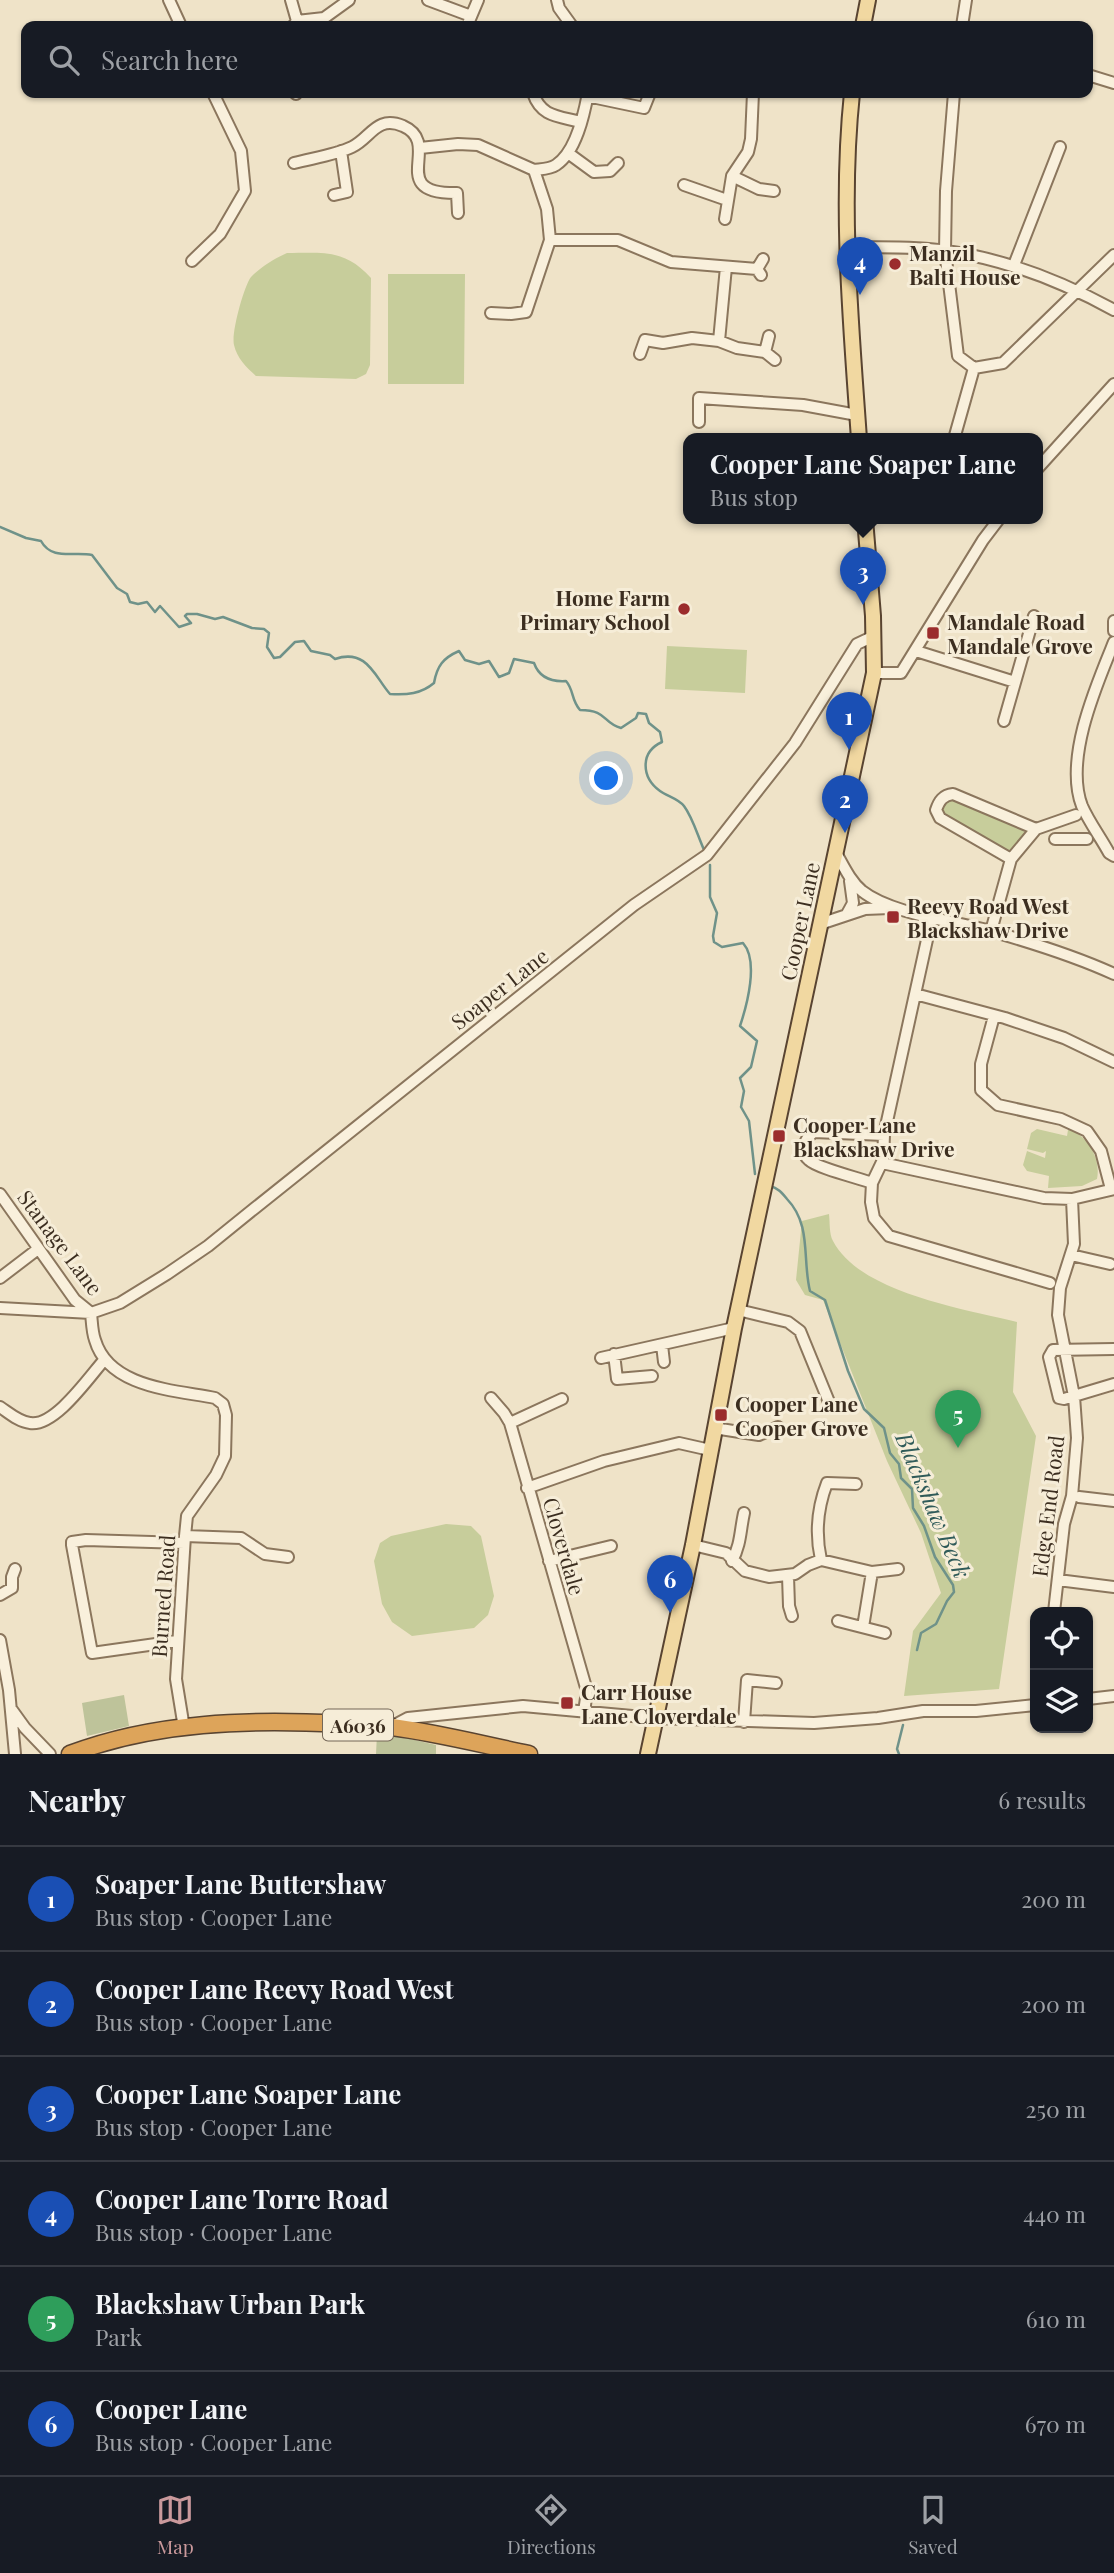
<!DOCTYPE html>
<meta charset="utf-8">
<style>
:root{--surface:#171b24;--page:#242831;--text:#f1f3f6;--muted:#9ea1a6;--line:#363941;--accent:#ca999c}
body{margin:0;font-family:"Playfair Display",serif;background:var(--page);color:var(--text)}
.controls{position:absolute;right:21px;bottom:21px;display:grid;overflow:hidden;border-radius:14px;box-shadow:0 2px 5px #0004}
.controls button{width:63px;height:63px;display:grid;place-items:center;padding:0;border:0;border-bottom:2px solid var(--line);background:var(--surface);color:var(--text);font:35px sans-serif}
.you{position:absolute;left:607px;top:779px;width:24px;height:24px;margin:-18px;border:5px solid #fff;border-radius:50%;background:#1a73e8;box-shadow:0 0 0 10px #1a73e833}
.badge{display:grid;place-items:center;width:46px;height:46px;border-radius:50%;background:var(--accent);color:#fff;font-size:23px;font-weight:700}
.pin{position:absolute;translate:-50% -58px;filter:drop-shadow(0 2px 4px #0008)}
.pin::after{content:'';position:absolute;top:37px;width:24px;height:21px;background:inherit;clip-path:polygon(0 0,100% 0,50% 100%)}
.popup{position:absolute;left:683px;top:433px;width:360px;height:91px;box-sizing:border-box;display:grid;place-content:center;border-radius:14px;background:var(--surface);filter:drop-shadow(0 2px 5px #0005);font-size:23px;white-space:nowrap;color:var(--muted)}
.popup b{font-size:26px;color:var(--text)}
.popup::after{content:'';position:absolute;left:50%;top:100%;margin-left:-14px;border:14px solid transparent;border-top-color:var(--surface)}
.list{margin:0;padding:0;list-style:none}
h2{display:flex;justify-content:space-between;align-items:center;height:91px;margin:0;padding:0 28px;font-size:30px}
h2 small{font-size:23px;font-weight:400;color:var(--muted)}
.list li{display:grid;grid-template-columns:46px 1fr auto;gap:21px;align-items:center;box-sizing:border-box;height:105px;padding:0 28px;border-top:2px solid var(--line)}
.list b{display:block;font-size:26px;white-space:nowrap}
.list p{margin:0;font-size:23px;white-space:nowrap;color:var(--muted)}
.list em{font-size:23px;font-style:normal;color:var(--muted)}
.icon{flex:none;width:38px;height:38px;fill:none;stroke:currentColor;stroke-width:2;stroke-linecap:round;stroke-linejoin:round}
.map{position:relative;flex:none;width:1114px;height:1754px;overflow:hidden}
.search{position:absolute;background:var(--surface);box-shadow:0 2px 5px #0004;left:21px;right:21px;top:21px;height:77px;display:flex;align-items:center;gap:18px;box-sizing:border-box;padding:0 24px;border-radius:14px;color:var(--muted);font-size:26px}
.sheet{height:721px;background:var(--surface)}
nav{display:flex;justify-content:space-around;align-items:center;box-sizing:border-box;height:98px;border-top:2px solid var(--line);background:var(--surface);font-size:19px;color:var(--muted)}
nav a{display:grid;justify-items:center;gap:4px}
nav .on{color:var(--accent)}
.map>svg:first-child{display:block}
.green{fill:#c7cd9b}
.cemetery{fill:#bec39a}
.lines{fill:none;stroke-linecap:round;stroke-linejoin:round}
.stream{stroke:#6f9289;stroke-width:2.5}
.minor-casing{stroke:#8b765d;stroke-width:14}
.major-casing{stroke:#594431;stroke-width:18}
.highway-casing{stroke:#594431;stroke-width:19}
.minor{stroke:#f9f0dc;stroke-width:10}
.major{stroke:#f1d8a1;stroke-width:14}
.highway{stroke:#dda45a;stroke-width:16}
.poi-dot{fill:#9b2c2d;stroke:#f6edd8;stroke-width:2.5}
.labels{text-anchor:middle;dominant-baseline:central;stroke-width:6;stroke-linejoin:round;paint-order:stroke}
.shield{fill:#f6edd8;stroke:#746757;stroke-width:2}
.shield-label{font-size:19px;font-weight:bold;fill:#3c2e20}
.poi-label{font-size:21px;font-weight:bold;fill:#3c2e20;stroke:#f6edd8;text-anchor:start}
.street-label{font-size:21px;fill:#3c2e20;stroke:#f6edd8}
.water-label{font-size:23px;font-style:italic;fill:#305b59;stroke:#f6edd8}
</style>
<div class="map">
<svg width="1114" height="1754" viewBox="0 0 1114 1754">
<rect width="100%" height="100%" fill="#efe3c8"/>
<path class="green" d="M287 253C324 253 345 249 371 278L370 365 366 374 356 379 256 376C246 367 237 358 234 345 231 333 244 286 251 277 262 266 274 259 287 253Z
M388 274H465L464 384H388Z
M667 646 747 650 745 693 665 689Z
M950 798 1023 829 1025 835C1019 843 1016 850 1005 851L945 817 940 811V805Z
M1037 1129 1067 1136 1068 1130 1071 1129C1089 1139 1101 1159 1097 1179L1082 1186 1048 1188 1049 1176 1027 1171 1023 1165 1027 1151 1045 1158 1046 1151 1043 1153 1027 1149 1031 1133Z
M829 1214C830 1222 829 1234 833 1241 860 1293 965 1309 1017 1322L1013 1392 1036 1436 999 1689 904 1696 913 1631 941 1593 921 1533 887 1461 823 1300 805 1295 796 1280 802 1221Z
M446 1524 471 1526 481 1536 494 1596 488 1615 474 1628 412 1636 392 1622 382 1604 374 1561 380 1543 391 1536Z"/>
<path class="cemetery" d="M124 1695 129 1726 87 1736 82 1703Z
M377 1734H389L436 1745V1754H376Z"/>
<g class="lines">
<path class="stream" d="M0 527 26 538 41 541C52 561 74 551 92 555L117 588 127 594 130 602 138 604 147 602 155 612 160 606 179 627 191 623 185 616 187 614H197L215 619 223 617 252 628 264 629 269 633 267 647 274 658 280 657 295 642 304 641 311 651 330 655 335 659C367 648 375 677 390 694 407 695 421 694 434 683 437 666 443 658 459 651L465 660 479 664 489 661 499 677 509 673 514 659 534 663C539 677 551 682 566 681 574 690 571 700 580 710 608 710 602 723 621 728L636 718 638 713 646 714 649 723 660 732 662 742C640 752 641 777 660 791 667 796 679 799 684 806 693 818 698 837 705 852
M710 865V897L717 913 713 936 714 942 722 947 743 943C759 961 747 1005 740 1026L757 1041 751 1067 740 1078 744 1091 741 1107 749 1121 755 1174
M770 1186C778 1188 782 1193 787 1199 812 1225 802 1259 810 1291L825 1300 848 1371 864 1409 884 1428 890 1453 899 1464 901 1478 912 1489 913 1508 924 1526 935 1557 953 1585 954 1592 947 1601 936 1624 921 1633 917 1650
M899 1754 897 1749 903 1725"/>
<g class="minor-casing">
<path id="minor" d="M169 0 181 26
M291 0 297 21
M428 0 471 16
M557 0 559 8 572 26
M293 26 297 21 324 18 349 0
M467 26 478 0
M962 26 966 0
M1088 75 1114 83
M295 93 296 94
M533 93C541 117 558 116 581 122
M954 93 946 191 945 251 958 356 974 368 1003 363 1114 255
M587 96 644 108 650 93
M420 148 458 144 478 145 534 170
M568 153 594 172 610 171 618 163
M294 163C313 158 335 155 352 147 371 138 376 115 403 126 444 144 384 194 457 193L458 213
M534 170C541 169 550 169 556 165 576 152 584 115 588 93
M732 176 759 189 774 191
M684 185 727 200
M334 195 347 192 341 151
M725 219 732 176 748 152 751 139 753 93
M550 240H618L671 262 757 269
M848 247C880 248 914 246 946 251 1006 259 1061 281 1114 310
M192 261 220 234 245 191 241 151 213 93
M1014 265 1060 147
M761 275 757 269 763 259
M491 313 511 314 526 312 550 240 547 209 534 170
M719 341 726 267
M765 352 769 336
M640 354 645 340 663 343 692 338 719 341 737 348 765 352 775 360
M699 422V398L803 405 857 415
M954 439 974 368
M1038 468 1114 384
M1114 621V631
M1114 642C1096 686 1064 759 1082 806 1089 822 1101 838 1109 853L1114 856
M916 651 1015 682
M874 673H901L983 540 999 519
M1004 721 1034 616
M1055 839H1087
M835 851C843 865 850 881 862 891 891 914 955 921 991 931 1033 943 1075 956 1114 974
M1011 859 940 818 936 810C939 801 943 795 953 794L1036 829
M847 914 853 903 850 881
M932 917 884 1135 883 1160 872 1183 871 1202 874 1218 889 1236 1050 1283
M820 924 865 909 890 908
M991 931 1011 859 1036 829 1076 815
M915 994 1005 1018 1064 1038 1114 1062
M994 1016 981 1064V1090L998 1105 1061 1119 1087 1131 1101 1151 1111 1189
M882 1163 1044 1198 1072 1199 1114 1189
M872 1183C859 1178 817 1168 809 1160 799 1152 805 1138 814 1132L884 1135
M0 1194 75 1300 91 1313
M1071 1255 1110 1264
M0 1278 38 1249
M0 1308 91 1313 120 1303 167 1274 208 1246 255 1208 634 905 707 855 795 743 857 644 874 636
M738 1310 788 1322 800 1331 829 1402
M91 1313C92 1322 92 1332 95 1340 109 1388 175 1390 215 1398L223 1404 226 1415 225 1456 216 1475 187 1516 185 1536 176 1679 184 1728
M662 1345 664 1362
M1114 1349 1053 1350 1049 1357 1059 1398 1064 1399 1114 1384
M614 1354 617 1379 652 1376
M601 1358 734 1328
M491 1398 504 1413 510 1423 587 1691 584 1712
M0 1407C9 1413 19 1422 30 1423 55 1427 89 1377 105 1359
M510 1423 562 1399
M714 1428 759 1435 778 1427
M527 1488 604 1461 679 1443 710 1450
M1079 1497 1114 1501
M185 1536 241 1538 265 1554 288 1557
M693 1545 726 1553 745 1571 769 1577 795 1574 808 1565 821 1560 872 1572 898 1569
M821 1560C815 1533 817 1509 827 1483L856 1484
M549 1561 611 1546
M732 1561C741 1544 740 1531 744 1513
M788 1576 789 1606 792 1616
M1058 1580 1114 1587
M0 1595 12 1588V1577L15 1569
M1054 1612 1064 1524 1072 1496 1077 1438 1074 1396 1058 1315 1060 1288 1074 1244 1072 1199
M838 1621 885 1633
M863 1627 872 1572
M0 1640 9 1690 15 1754
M177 1641 92 1653 72 1545V1542L86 1540 184 1543
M1088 1699 1114 1696
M12 1710 25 1728 50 1754
M744 1722 747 1680 776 1683
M391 1727 408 1718 523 1706 654 1718 814 1723 878 1718 923 1711H976L1035 1705"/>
</g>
<g class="major-casing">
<path id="major" d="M863 26 868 0
M852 93C840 207 851 324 859 439
M648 1754 693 1545 734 1328 874 673 873 616 865 519"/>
</g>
<g class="highway-casing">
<path id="highway" d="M70 1754C154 1722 250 1719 339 1724 356 1725 375 1724 392 1727 438 1733 484 1745 529 1754"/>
</g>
<use href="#minor" class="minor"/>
<use href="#major" class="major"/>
<use href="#highway" class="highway"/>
</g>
<g class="poi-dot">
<circle cx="895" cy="264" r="7"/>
<circle cx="684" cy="609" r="7"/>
<rect x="926" y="626" width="14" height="14" rx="3.5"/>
<rect x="886" y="910" width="14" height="14" rx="3.5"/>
<rect x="772" y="1129" width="14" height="14" rx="3.5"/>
<rect x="714" y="1408" width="14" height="14" rx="3.5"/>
<rect x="560" y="1696" width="14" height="14" rx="3.5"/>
</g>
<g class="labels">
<rect class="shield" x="323" y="1709.5" width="70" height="31" rx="5"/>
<g class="shield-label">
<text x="358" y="1725">A6036</text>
</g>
<g class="poi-label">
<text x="909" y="252">Manzil<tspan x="909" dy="24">Balti House</tspan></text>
<text x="670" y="597" text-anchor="end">Home Farm<tspan x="670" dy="24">Primary School</tspan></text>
<text x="947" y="621">Mandale Road<tspan x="947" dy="24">Mandale Grove</tspan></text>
<text x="907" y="905">Reevy Road West<tspan x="907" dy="24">Blackshaw Drive</tspan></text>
<text x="793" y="1124">Cooper Lane<tspan x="793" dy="24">Blackshaw Drive</tspan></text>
<text x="735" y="1403">Cooper Lane<tspan x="735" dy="24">Cooper Grove</tspan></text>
<text x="581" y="1691">Carr House<tspan x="581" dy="24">Lane Cloverdale</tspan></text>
</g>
<g class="street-label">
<text transform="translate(799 921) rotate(-78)">Cooper Lane</text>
<text transform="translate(499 988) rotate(-38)">Soaper Lane</text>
<text transform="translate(61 1242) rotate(53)">Stanage Lane</text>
<text transform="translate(1047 1506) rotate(-83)">Edge End Road</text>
<text transform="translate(565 1546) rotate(74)">Cloverdale</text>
<text transform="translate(162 1596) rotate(-86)">Burned Road</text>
</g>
<g class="water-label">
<text transform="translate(934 1505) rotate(67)">Blackshaw Beck</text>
</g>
</g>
</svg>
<div class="controls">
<button><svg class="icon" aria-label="locate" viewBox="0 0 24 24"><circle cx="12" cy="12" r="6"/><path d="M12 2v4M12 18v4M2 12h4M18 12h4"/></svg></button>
<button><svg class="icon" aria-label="layers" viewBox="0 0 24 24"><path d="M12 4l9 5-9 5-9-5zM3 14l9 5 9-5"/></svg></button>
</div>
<div class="you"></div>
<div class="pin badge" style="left:849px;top:750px;background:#1a4fb4">1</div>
<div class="pin badge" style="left:845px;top:833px;background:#1a4fb4">2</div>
<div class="pin badge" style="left:863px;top:605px;background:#1a4fb4">3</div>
<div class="popup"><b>Cooper Lane Soaper Lane</b>Bus stop</div>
<div class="pin badge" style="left:860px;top:295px;background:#1a4fb4">4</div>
<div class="pin badge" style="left:958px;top:1448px;background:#2e9e5b">5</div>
<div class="pin badge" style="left:670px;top:1613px;background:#1a4fb4">6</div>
<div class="search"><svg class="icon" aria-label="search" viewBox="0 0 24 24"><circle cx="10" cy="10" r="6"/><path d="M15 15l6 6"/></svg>Search here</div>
</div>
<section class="sheet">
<h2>Nearby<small>6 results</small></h2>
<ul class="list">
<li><span class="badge" style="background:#1a4fb4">1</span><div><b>Soaper Lane Buttershaw</b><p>Bus stop · Cooper Lane</p></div><em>200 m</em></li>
<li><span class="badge" style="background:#1a4fb4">2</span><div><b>Cooper Lane Reevy Road West</b><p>Bus stop · Cooper Lane</p></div><em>200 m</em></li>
<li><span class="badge" style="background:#1a4fb4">3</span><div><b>Cooper Lane Soaper Lane</b><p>Bus stop · Cooper Lane</p></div><em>250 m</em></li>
<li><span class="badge" style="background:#1a4fb4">4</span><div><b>Cooper Lane Torre Road</b><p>Bus stop · Cooper Lane</p></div><em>440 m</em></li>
<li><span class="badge" style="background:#2e9e5b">5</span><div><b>Blackshaw Urban Park</b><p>Park</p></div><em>610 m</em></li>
<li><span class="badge" style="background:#1a4fb4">6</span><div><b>Cooper Lane</b><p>Bus stop · Cooper Lane</p></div><em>670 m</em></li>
</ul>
</section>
<nav>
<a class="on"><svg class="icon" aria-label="map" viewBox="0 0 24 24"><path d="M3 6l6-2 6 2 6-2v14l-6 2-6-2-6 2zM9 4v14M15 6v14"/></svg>Map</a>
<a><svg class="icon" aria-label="directions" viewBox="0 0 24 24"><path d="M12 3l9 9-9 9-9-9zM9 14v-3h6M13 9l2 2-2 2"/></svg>Directions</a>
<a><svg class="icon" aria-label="saved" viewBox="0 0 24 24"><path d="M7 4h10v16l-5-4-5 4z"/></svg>Saved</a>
</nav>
